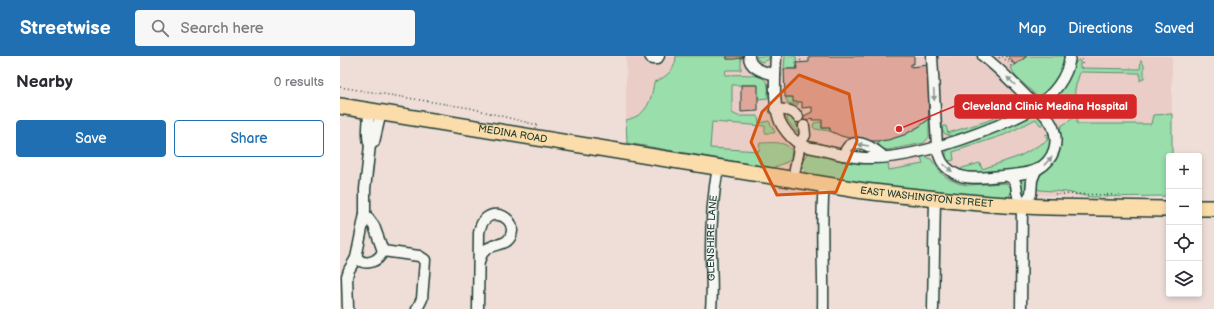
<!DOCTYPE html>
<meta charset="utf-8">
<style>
:root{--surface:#fff;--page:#f7f7f7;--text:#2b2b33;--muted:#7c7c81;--line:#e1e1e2;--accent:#1f6fb2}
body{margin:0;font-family:"Balsamiq Sans",sans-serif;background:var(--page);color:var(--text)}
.controls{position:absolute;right:12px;bottom:12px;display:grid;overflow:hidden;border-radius:4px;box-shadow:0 2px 6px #0003}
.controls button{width:36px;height:36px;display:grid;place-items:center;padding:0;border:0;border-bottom:1px solid var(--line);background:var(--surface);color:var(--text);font:20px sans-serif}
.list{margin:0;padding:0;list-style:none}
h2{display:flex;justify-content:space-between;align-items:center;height:52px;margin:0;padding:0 16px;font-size:17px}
h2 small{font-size:13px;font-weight:400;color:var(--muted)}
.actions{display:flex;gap:8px;padding:12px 16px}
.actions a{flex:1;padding:9px 0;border:1px solid var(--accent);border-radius:4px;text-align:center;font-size:14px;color:var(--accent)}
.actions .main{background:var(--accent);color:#fff}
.icon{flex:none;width:22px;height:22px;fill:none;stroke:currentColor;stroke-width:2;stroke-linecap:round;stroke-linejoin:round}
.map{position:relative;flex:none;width:874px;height:253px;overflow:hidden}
header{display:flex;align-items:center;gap:24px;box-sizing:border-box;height:56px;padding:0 20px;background:var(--accent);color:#fff}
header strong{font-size:19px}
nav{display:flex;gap:22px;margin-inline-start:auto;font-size:14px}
.search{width:280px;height:36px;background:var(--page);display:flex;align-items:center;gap:10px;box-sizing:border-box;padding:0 14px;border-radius:4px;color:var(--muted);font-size:15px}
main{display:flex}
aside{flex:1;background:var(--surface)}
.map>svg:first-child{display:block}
.built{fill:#eacdc6}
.green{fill:#99deab;stroke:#5c8e70}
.building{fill:#dfa69b;stroke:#1f3d34}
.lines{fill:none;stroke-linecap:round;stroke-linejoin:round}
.minor-casing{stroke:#1f3d34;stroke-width:13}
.highway-casing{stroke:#1f3d34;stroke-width:18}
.path{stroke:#1f3d34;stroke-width:1.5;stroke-dasharray:1 3;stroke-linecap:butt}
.minor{stroke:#f6f6f2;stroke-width:10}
.highway{stroke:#fbddab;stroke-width:15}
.oneway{fill:#8a9a93}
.marked{fill:#d45610;fill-opacity:0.2;stroke:#d45610;stroke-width:3;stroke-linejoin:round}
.labels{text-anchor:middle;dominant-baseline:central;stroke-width:3.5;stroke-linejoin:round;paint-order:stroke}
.street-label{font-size:10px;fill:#1f3d34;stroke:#f6f6f2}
.leader{fill:none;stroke:#d62828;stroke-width:1.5}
.callout-dot{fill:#d62828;stroke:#f6f6f2;stroke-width:1.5}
.callout{fill:#d62828;stroke:#d62828;stroke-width:1.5}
.callout-label{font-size:11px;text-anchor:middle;font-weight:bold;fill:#fff}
</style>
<header>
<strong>Streetwise</strong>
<div class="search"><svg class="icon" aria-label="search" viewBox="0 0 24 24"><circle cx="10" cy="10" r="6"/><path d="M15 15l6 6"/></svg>Search here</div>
<nav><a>Map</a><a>Directions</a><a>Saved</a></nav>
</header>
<main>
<aside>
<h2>Nearby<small>0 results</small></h2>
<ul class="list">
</ul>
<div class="actions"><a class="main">Save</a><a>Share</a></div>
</aside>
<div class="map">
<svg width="874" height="253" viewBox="0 0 874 253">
<rect width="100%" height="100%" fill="#efded8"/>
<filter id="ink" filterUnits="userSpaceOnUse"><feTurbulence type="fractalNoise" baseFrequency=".025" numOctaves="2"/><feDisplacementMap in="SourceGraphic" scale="8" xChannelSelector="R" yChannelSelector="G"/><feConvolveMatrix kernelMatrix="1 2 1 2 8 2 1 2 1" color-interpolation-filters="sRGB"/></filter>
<g filter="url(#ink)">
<path class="built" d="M286 0H832V100H829V138L747 141 637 137 480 115 286 82Z"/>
<path class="green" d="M336 0H387V3L401 2V14H386L385 19C396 19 423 16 427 27 429 31 428 36 428 40V42L418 43 417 29H392V57L398 60H418L419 67 429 65 435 76 434 77H425V70L372 66 370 92 419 95 420 87C432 87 445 84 452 95L451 103 449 105 433 112 287 87 286 64C307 59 311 46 314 26 325 22 336 14 336 0Z
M416 0H430L428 4 422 6 418 4Z
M445 0H456L457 13H444Z
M687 0H724C725 15 712 35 697 40L675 20 671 12Z
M738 4 740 5V12L800 13 801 4 804 9V22L800 25V17L740 16 735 33 734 49 717 60H714L710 55C709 44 721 37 726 28 730 21 733 8 738 4Z
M445 41H453L458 46V49L448 47Z
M679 43H681L684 46 682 53 658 65 612 80 605 78 601 73 602 70H606L608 77 647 65 680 50 678 44Z
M832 58V100H829V140L751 141 726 136 699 134C689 123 704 117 710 110 714 107 717 102 719 97 723 88 719 79 721 70L735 61H737V68H811L813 59Z
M696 59 703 64V68L702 69H700L696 63 664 79 613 96 614 104 609 105 606 104V97L609 92 654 77 692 60Z
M448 60H452L461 74 460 76H457L447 64Z
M589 63V81L584 87 548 94 543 93 538 88V85C558 83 573 76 589 63Z
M482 66V72H490V75L475 73 473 71 474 67Z
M708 78 711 80C710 90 709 98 701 105 691 113 630 120 621 114L622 112 640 107 642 113 680 100 708 84 705 79Z
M472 96 510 106 534 107 548 106 549 114 583 108 581 100 585 99 586 101 591 103 601 117 609 123 618 127 627 129 666 127 671 132V137L669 139 671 141 669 142 591 137 469 119 463 113 462 106 466 99Z
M687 121 686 140 684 141 683 139 682 130 679 123Z"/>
<path class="building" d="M387 0H409L395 3H387Z
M469 0H574V8H571V11L588 9 589 63 580 70 564 79 548 84 537 85H521L501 80 490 75V72H482V64H472V62L467 65 469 67 459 73 453 64 463 58 464 60 472 56V51L462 52V46H453V41H445L444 13H457L456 7 469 6Z
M668 0H687L675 9Z
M401 29H418V55L401 56Z"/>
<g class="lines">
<g class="minor-casing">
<g id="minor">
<path d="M310 0 312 3H317L319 0"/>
<path d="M409 0C409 13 425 16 435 19"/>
<path d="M436 0C435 19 432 56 443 71 447 77 454 85 460 88 465 91 472 92 478 93 494 97 511 102 528 102 568 103 620 85 657 70 670 64 684 59 695 51 713 40 728 21 730 0"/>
<path d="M592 0 597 90C599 102 602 110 614 117 627 125 647 121 662 120 671 119 690 118 698 113 714 104 720 86 712 69 707 59 698 52 690 44 675 29 660 13 643 0"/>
<path d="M435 53C444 54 453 53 458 61"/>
<path d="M29 54C29 64 26 82 30 89L34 86 41 56"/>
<path d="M503 99C505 96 507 91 510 89 521 82 537 95 544 101"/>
<path d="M668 120C676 124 676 127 677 136 678 141 680 145 682 150L681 253"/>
<path d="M453 123 460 88 465 79 464 70"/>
<path d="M682 150 691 138 692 124 696 114"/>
<path d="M25 158 34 170 43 195 79 200 85 204 82 243 77 253"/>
<path d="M16 202C26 211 39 205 43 195"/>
<path d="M8 253 7 220 9 214 16 202 25 158V133L30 89"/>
<path d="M138 253 139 177C143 149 173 157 172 175 170 196 143 181 139 207"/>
<path id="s1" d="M371 253C373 232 371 215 371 194 371 166 373 139 378 111"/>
<path d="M483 253C484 212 480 170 484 128"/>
<path d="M593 253 595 143"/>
</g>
</g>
<g class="highway-casing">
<g id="highway">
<path id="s2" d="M0 50 524 135C576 141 628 147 681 150 730 152 780 152 829 153"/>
<path d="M859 152H874"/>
</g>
</g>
<path class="path" d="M460 0 461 7
M666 0 673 8
M659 2 662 0 671 10 674 7
M742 3V12
M0 31 130 52 197 69
M715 138 783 139"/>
<use href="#minor" class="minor"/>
<use href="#highway" class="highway"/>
</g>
<defs><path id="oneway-solid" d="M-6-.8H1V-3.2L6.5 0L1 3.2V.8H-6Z"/></defs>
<g class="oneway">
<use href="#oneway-solid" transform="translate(671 25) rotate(-135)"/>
<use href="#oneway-solid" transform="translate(594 39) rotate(87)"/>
<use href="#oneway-solid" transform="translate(523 89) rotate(-171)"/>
<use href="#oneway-solid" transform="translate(708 105) rotate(-47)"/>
<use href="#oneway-solid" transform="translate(608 112) rotate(40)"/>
</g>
</g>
<path class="marked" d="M459 19 509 38 517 85 496 136 437 139 411 86 422 56Z"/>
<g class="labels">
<g class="street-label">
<text stroke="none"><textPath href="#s2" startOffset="175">MEDINA ROAD</textPath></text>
<text stroke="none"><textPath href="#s2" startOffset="594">EAST WASHINGTON STREET</textPath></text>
<text stroke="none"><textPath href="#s1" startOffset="71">GLENSHIRE LANE</textPath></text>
</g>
</g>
<path class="leader" d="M559 73L615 50"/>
<circle class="callout-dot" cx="559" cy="73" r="4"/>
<rect class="callout" x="615" y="39" width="181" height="23" rx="4"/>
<g class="callout-label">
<text x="705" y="54">Cleveland Clinic Medina Hospital</text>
</g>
</svg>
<div class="controls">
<button>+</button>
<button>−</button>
<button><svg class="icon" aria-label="locate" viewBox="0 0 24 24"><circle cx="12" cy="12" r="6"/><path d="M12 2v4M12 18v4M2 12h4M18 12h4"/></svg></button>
<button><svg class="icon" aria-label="layers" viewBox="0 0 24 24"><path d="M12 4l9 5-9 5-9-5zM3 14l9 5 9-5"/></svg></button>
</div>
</div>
</main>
